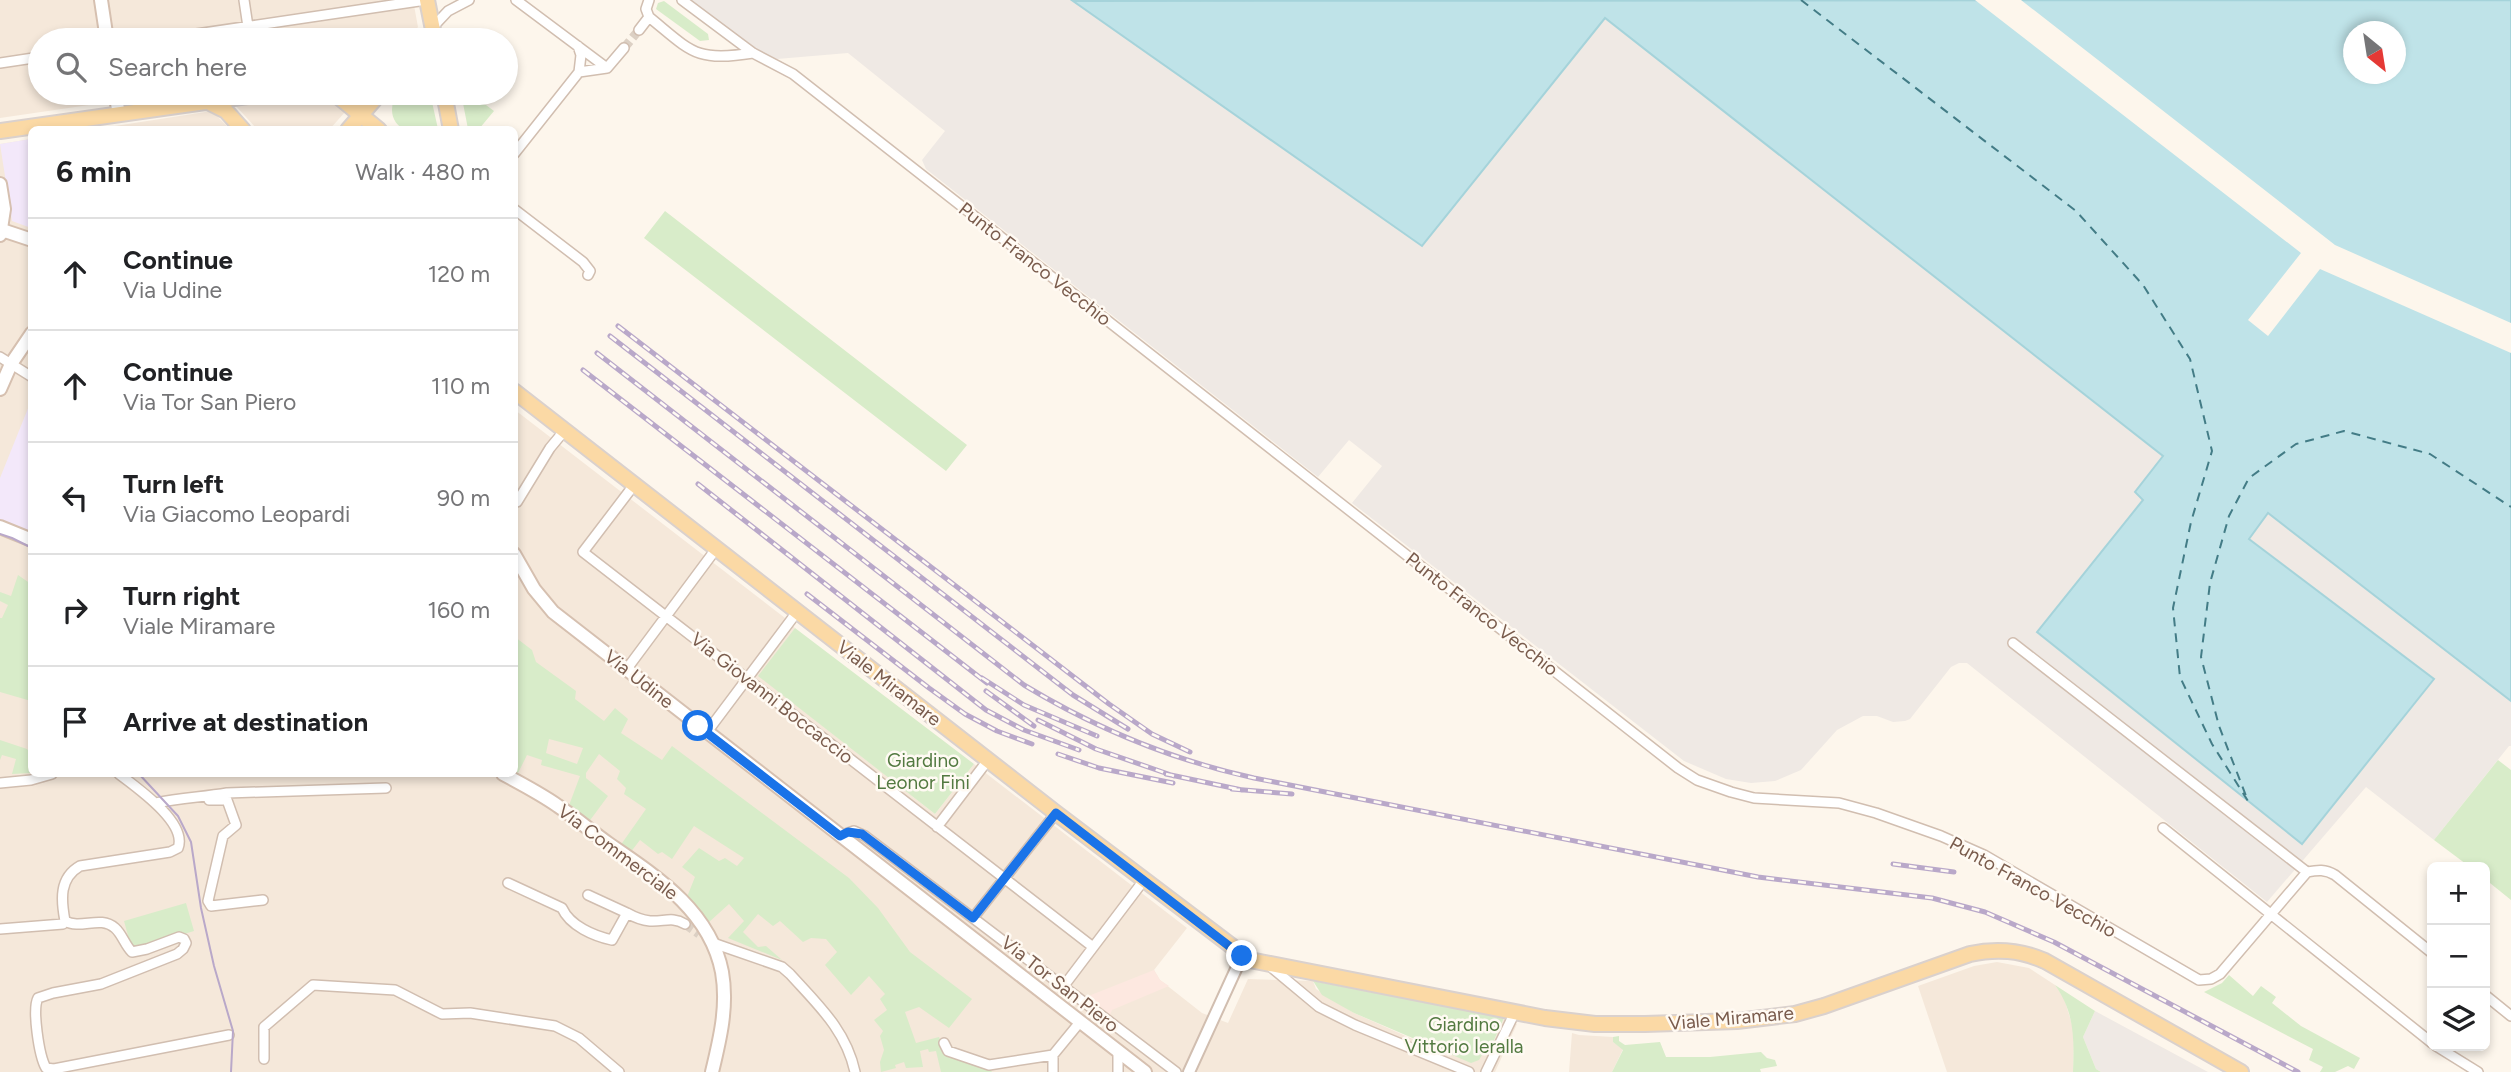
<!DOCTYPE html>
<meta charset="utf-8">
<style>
:root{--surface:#fff;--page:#f2f2f2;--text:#202124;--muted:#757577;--line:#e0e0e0}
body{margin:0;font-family:Figtree,sans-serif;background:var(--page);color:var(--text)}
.controls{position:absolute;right:21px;bottom:21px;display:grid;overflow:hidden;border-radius:10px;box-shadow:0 4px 10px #0003}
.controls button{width:63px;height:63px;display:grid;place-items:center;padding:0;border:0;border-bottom:2px solid var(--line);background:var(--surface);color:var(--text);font:35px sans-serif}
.compass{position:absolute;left:2343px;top:21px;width:63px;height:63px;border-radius:50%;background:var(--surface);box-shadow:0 4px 10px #0003;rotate:150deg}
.stop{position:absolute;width:21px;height:21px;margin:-16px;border:5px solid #1a73e8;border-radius:50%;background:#fff}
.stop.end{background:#1a73e8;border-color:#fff;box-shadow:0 2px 7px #0008}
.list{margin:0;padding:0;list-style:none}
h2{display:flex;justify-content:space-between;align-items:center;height:91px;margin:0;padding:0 28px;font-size:30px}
h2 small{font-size:23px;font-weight:400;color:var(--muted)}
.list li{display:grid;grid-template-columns:46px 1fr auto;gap:21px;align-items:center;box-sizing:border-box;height:112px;padding:0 28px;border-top:2px solid var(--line)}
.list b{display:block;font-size:26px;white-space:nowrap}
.list p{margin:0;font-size:23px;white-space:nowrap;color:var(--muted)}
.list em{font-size:23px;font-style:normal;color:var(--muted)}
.icon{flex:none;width:38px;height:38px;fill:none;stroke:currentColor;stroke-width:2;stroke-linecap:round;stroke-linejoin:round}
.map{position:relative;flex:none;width:2511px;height:1072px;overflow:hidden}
.search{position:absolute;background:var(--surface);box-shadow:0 4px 10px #0003;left:28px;top:28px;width:490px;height:77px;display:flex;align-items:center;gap:18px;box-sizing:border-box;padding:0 24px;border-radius:38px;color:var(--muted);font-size:26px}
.panel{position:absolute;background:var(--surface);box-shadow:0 4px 10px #0003;left:28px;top:126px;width:490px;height:651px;border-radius:10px}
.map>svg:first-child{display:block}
.residential{fill:#f5e8da}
.commercial{fill:#fde8e0}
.industrial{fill:#efe9e4}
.education{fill:#f3e8fa}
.green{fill:#d8ecc9;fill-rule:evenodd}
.water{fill:#bfe3e8;stroke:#a5d3da;stroke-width:2;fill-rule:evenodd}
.pier{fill:#fdf6ec}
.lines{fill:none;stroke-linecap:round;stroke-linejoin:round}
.ferry{stroke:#437c86;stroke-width:2;stroke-dasharray:9 7;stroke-linecap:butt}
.minor-tunnel{stroke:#dcd0c4;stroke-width:9;stroke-dasharray:9 4.5;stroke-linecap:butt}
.minor-casing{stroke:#d1beb0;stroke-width:12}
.tertiary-casing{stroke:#d1beb0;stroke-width:14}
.secondary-casing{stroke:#d6c0b0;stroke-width:16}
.primary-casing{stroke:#dad1cd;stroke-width:18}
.minor{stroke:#fff;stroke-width:9}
.tertiary{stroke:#fff;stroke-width:10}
.secondary{stroke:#fff;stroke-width:12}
.primary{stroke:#fbd9a5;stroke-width:14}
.tram{stroke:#b9a8c9;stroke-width:2}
.rail-casing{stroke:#b9a8c9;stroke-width:5}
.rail{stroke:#fffaf3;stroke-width:2.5;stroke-dasharray:8;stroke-linecap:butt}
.route{stroke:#1a73e8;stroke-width:9}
.labels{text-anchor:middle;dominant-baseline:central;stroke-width:5;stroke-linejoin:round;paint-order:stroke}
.street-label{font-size:19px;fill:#7a5c4d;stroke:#fffaf3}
.park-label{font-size:19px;fill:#537a41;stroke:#fffaf3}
</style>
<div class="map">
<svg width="2511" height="1072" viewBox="0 0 2511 1072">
<rect width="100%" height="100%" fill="#fdf6ec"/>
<path class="residential" d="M0 0H413L418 27 408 40H40V93H171L0 118Z
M224 93H362L329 130 257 129Z
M212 111 230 129 89 130Z
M31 139 32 774H514L515 410 785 618 795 628 759 676 935 814 974 764 1187 928 1154 970 1160 980 1202 1013 1228 1023 1248 979 1313 981 1316 989 1354 1013 1433 1048 1490 1049 1504 1018 1517 1024 1495 1072H0V144Z
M1997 962 2029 968 2055 985 2064 998 2074 1031 2073 1072H1947L1918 986 1974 966Z
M1572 1033 1579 1035 1613 1037V1042L1623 1049 1612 1072H1569Z"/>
<path class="commercial" d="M1154 970 1160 980 1169 986 1112 1010 1110 1015 1086 997Z"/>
<path class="industrial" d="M688 0H1074L1422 246 1604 17 2164 456 2135 492 2143 500 2037 633 2302 844 2434 679 2249 538 2268 513 2511 701V746H2509L2434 840 2366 787 2267 902 1967 663H1959L1951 667 1910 719 1905 721 1893 722 1877 716H1863L1837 730 1801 770 1775 781 1751 783 1726 779 1684 761 1352 503 1382 466 1349 440 1318 477 926 169 922 160 945 131 848 53 777 59 752 49Z
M2095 1011 2208 1072H2101L2096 1069 2083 1037Z"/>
<path class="education" d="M31 139V228L12 221 0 144Z
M31 401V534L0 520V478Z"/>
<path class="green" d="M664 1 708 34 709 40 700 41 656 9 658 3Z
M398 93H430L438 129C428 130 417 131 408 130 390 126 388 105 398 93Z
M461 93 471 102 486 105 494 111 479 129H468Z
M665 211 967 445 946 471 644 238Z
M18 575 31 584V701L0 692V618H2L8 605 0 601V592L11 596Z
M795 628 974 764 935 814 758 676Z
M515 637 532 650 536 662 576 691 575 699 604 721 615 708 628 719 621 733 662 760 672 746 849 878 878 908 910 952 972 999 949 1028 919 1007 905 1012 916 1043 939 1037 946 1053 989 1068 992 1072H941L936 1051 929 1052 928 1049 920 1051 923 1067 906 1068 904 1062 895 1065 896 1068 881 1072 880 1062 884 1050 880 1036 883 1031 874 1020 887 1010 880 999 885 994 869 976 851 995 825 965 837 952 826 939 811 938 803 942 780 921 773 926 758 914 743 932 758 947 766 946 782 960 728 938 744 921 729 904 708 923 687 897 695 877 682 867 699 848 719 861 725 858 737 866 744 858 694 826 672 859 662 852 658 854 640 840 630 853 620 846 646 809 624 794 626 788 617 779 620 771 599 754 586 773V778L608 796 588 823 568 808 580 776 541 765 542 760 527 755 518 773 515 771 516 748 514 747ZM549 739 583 748 577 764 546 753Z
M0 740 27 749 31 754V773L12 774 16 759 2 755 0 760Z
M2498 760 2511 770V900L2485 879V867H2470L2434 840Z
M186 903 194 931 132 950 124 921Z
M2229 975 2253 996 2261 986 2276 997 2272 1003 2301 1026 2360 1058 2354 1069 2348 1066 2335 1072H2320L2323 1067 2309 1060 2313 1049 2204 992 2222 983Z
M1313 981 1504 1018 1490 1049 1486 1048 1479 1060 1471 1063 1354 1013 1322 995Z
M2055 985 2095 1011 2083 1037 2096 1069 2101 1072H2073C2074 1039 2075 1013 2055 985Z
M1619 1036V1041L1625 1045 1660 1042 1666 1057H1710L1761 1052 1767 1058 1775 1060 1777 1066 1760 1069 1761 1072H1612L1623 1050 1613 1042V1037Z"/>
<path class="water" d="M2511 0V701L2268 513 2249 539 2434 679 2302 844 2037 632 2143 500 2135 492 2163 456 1605 18 1422 246 1073 1ZM2354 32H2396V74H2354Z"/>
<path class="pier" d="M1975 0H2021L2335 245 2511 323V353L2320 269 2268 336 2248 320 2301 253Z"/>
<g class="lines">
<path class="ferry" d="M1801 0 2076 211 2143 285 2190 359 2212 451 2191 522 2173 608 2180 677 2212 744 2248 801 2219 726 2201 657 2210 583 2229 516 2249 478 2296 444 2344 431 2430 454 2511 507"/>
<path class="minor-tunnel" d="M624 48 639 30
M685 924 699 934"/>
<g class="minor-casing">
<path id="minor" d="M244 0 250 40
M516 0 607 68
M649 0 646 9 649 17C692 52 695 62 753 53
M682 0 753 53 793 74 1678 768 1697 780 1731 792 1754 798 1839 803 1876 813 1941 836 1984 855 2199 980 2211 979 2220 974 2307 872C2318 870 2325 869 2335 875L2432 953
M432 28 448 11 469 0
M639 30 649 17
M156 40 426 0
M0 63 40 57
M607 68 624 48
M579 72 607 68
M514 154 579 72 581 55 578 46
M514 209 583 262 590 271 588 275
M0 357 32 377
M634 485 583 552 1093 947
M517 502 550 448 565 430
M2013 643 2307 872
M626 670 716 549
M707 732 797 612
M0 783 31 780 52 774
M209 800H227L236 825 223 836 208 901 211 906 263 900
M156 803C180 798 203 797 227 793L386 788
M937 827 988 760
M2163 828 2432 1043
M840 836 854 831 865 836 1176 1072
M508 883 562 908C570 926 594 936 612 940L627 913C634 917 641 920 650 921 664 922 672 916 685 924
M588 895 627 913
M973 918 1056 813
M65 921C81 930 100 915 115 928 122 934 125 945 132 952L147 949 179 937 184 939 186 943 183 949 177 954 101 984 53 993 38 998C32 1009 39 1056 46 1068L54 1069 229 1035
M0 929 63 924 65 921C61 900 59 878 80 866L170 852 178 848C188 823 136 787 119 774
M713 943 782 967 790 974C818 1005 846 1030 855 1072
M1271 967 1319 1007 1355 1025 1469 1072
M1063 987 1144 880
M2485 995 2511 1016
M944 1043 948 1051 989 1065 1053 1055
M2436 1046 2478 1072
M264 1059V1027L313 985 395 990 442 1014 470 1013 555 1026 579 1038 619 1072
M1053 1072V1055L1080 1022
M1118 1072V1051
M1486 1072 1515 1012"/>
</g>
<g class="tertiary-casing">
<path id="tertiary" d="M1189 1072 1242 956"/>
</g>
<g class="secondary-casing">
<path id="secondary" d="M101 0 107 40
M115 93 119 114
M0 184 4 209 0 235
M2 230 32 240
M0 389 11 364 32 333
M0 527 32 540
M514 554 534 589 553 612 1145 1072
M503 774C522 784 541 794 558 806 576 818 592 832 609 844 657 877 710 911 722 972 728 1006 720 1039 712 1072"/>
</g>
<g class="primary-casing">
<path id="primary" d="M427 0 435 40
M334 93 379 130
M444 93 451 130
M208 102 226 111 243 130
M348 130 380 93
M0 131 269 93
M514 391 1056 813 1250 960 1545 1018 1595 1024H1645L1737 1021 1795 1014 1824 1006 1970 954C1997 948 2020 950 2045 961L2241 1072"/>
</g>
<use href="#minor" class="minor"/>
<use href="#tertiary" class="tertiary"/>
<use href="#secondary" class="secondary"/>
<use href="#primary" class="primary"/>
<path class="tram" d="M0 534 12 538 32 548
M139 774 178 816 191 842 201 908 214 966 233 1031 231 1072"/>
<g class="rail-casing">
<path id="rail" d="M618 326 1109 704 1152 734 1190 752
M610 336 1073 695 1128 729
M597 353 1024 685C1095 728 1172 760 1254 778L1758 877 1932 898 1985 912 2054 942 2298 1072
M583 370 987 683
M698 484 986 710 1024 730 1079 750
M807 594 929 688 965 714 997 731 1032 744
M982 678 1024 705 1097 736
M986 691 1034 726
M1038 720 1096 749 1174 776
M1058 754 1099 768 1173 783
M1166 774 1242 790
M1232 789 1292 794
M1893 864 1954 872"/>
</g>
<use href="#rail" class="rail"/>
</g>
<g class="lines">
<path class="route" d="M698 726 840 836 848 832 862 834 973 918 1056 813 1242 956"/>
</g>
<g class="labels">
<g class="street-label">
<text transform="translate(1035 264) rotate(38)">Punto Franco Vecchio</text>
<text transform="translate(1482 614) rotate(38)">Punto Franco Vecchio</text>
<text transform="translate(639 679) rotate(38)">Via Udine</text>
<text transform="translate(889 683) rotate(38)">Viale Miramare</text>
<text transform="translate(772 698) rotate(38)">Via Giovanni Boccaccio</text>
<text transform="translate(618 852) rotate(37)">Via Commerciale</text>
<text transform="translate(2033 887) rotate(29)">Punto Franco Vecchio</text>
<text transform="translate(1060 984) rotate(38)">Via Tor San Piero</text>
<text transform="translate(1731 1018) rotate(-5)">Viale Miramare</text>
</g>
<g class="park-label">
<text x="923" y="760">Giardino<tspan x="923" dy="22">Leonor Fini</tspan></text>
<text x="1464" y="1024">Giardino<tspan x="1464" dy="22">Vittorio Ieralla</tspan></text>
</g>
</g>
</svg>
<div class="controls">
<button>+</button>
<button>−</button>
<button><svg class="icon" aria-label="layers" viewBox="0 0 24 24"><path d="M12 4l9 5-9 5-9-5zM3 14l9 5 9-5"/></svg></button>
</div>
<svg class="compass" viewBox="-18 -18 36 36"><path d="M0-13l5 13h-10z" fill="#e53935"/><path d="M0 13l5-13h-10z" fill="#757577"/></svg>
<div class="stop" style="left:698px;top:726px"></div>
<div class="stop end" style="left:1242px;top:956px"></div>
<div class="search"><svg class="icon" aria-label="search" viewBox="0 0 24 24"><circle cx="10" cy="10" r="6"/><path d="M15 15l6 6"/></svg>Search here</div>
<section class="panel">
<h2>6 min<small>Walk · 480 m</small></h2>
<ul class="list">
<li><svg class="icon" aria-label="ahead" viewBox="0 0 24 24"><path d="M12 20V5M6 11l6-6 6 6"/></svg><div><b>Continue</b><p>Via Udine</p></div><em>120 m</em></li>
<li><svg class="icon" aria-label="ahead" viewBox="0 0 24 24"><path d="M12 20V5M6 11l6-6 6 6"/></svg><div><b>Continue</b><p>Via Tor San Piero</p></div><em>110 m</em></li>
<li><svg class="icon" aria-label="left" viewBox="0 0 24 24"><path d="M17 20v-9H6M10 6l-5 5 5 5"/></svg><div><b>Turn left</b><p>Via Giacomo Leopardi</p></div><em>90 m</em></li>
<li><svg class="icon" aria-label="right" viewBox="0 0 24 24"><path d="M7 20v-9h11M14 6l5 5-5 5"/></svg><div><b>Turn right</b><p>Viale Miramare</p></div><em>160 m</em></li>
<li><svg class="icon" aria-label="arrive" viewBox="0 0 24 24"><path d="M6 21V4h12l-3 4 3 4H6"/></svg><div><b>Arrive at destination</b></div></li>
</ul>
</section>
</div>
